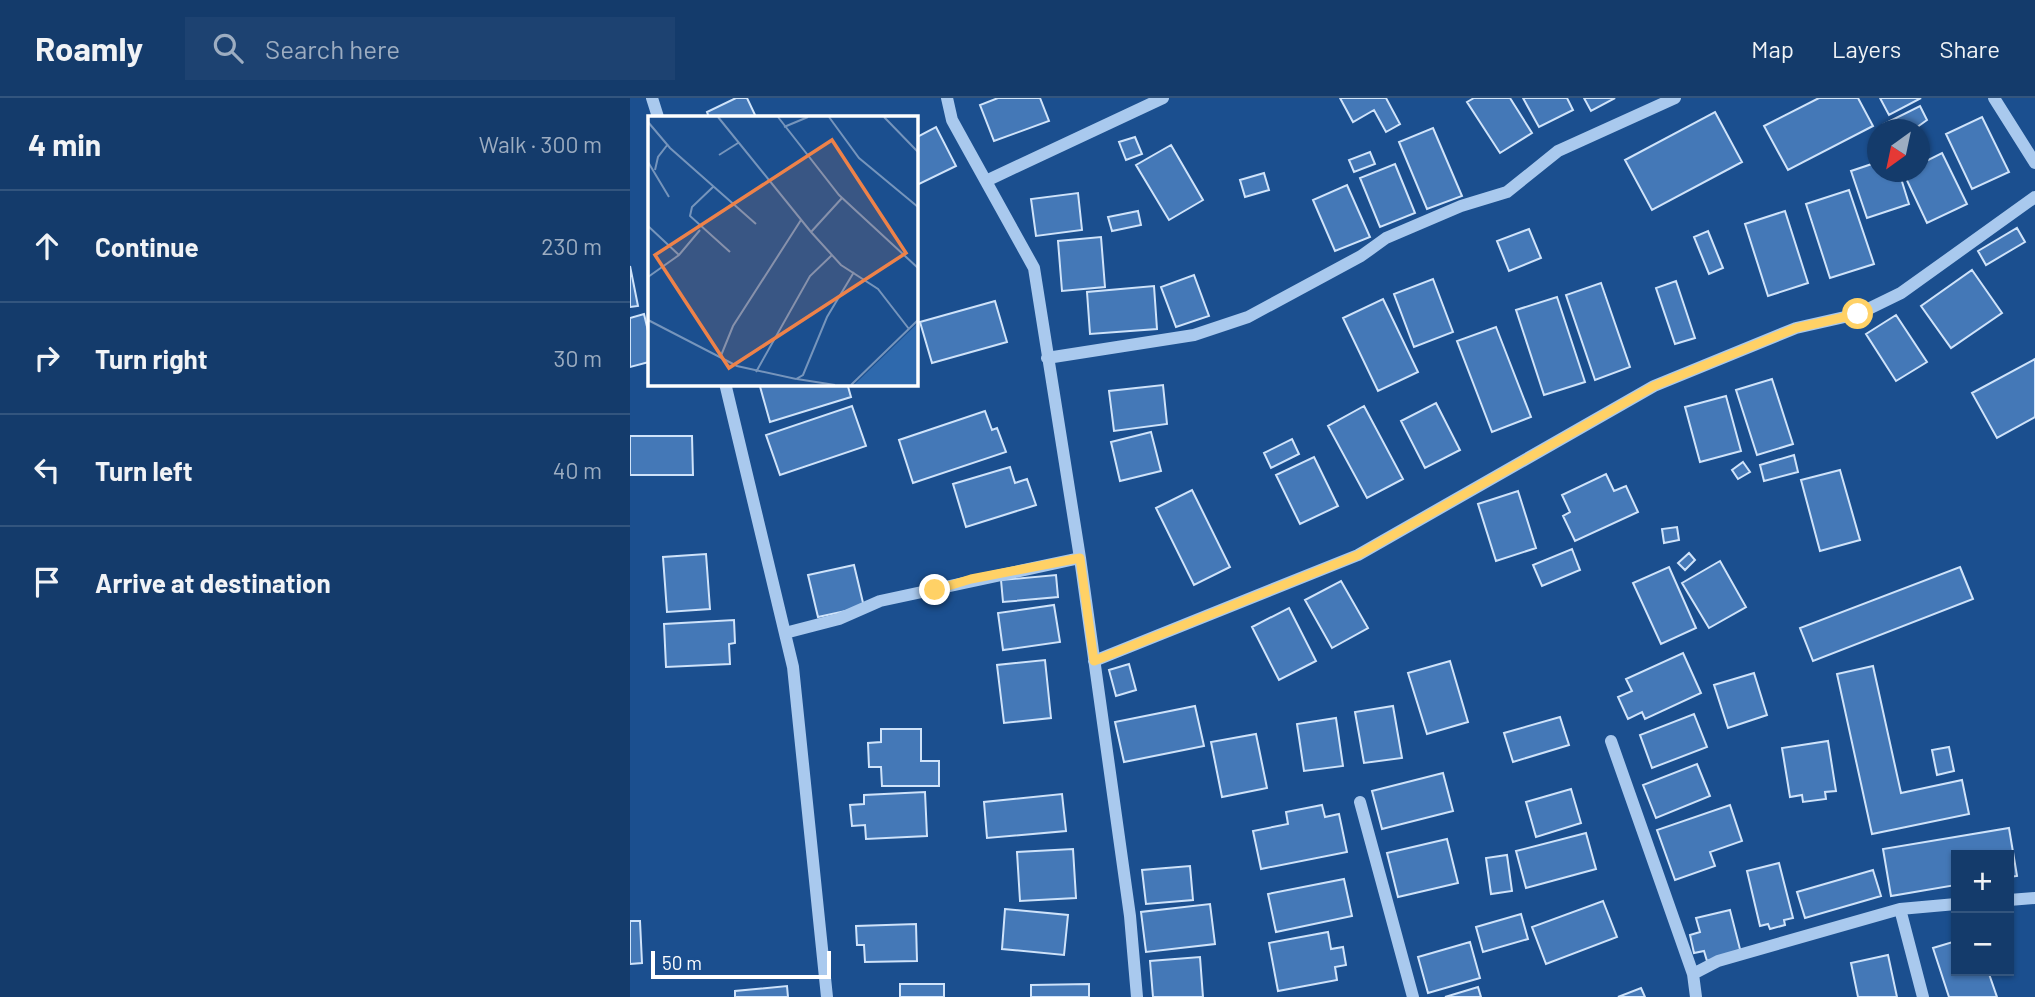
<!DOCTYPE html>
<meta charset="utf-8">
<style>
:root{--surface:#143b6b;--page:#1d4271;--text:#f1f3f6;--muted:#9dadc1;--line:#33557e}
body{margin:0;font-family:Barlow,sans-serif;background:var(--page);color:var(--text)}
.controls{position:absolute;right:21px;bottom:21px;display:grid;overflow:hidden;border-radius:0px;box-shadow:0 2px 5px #0004}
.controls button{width:63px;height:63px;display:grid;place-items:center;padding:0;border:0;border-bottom:2px solid var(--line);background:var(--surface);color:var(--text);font:35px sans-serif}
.compass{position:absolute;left:1237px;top:21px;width:63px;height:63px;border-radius:50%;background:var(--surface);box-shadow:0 2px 5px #0004;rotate:213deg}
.scale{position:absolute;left:21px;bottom:18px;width:180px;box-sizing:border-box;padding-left:7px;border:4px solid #fff;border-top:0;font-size:19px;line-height:24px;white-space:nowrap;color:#fff;-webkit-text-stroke:5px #1b4f8f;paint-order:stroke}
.stop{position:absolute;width:21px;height:21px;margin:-16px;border:5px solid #ffd166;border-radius:50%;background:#fff}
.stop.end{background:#ffd166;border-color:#fff;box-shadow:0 2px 7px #0008}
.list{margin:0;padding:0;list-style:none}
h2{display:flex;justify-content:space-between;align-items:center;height:91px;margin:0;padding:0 28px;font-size:30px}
h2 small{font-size:23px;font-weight:400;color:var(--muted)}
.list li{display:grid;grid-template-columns:46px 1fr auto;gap:21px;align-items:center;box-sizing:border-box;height:112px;padding:0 28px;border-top:2px solid var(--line)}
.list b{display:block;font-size:26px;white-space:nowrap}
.list em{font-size:23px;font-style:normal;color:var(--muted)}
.icon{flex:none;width:38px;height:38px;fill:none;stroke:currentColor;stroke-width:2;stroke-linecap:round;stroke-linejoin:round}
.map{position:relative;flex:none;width:1405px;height:899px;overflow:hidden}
header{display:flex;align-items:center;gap:42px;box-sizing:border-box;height:98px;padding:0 35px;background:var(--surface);border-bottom:2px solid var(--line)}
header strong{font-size:33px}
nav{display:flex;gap:38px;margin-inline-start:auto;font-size:24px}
.search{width:490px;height:63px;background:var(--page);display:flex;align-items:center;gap:18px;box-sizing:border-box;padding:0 24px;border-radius:0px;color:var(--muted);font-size:26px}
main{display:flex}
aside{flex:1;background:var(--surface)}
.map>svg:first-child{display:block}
.building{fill:#4478b7;stroke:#cfe3fa;stroke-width:2}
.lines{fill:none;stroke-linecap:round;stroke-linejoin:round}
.minor{stroke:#a9c9ee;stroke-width:12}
.route{stroke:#ffd166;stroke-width:9}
.inset-road{fill:none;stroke:#7695bc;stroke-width:2}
.view{fill:#ee8249;fill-opacity:0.15;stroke:#ee8249;stroke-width:3.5}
.inset-edge{fill:none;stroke:#fff;stroke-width:3.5}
</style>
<header>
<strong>Roamly</strong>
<div class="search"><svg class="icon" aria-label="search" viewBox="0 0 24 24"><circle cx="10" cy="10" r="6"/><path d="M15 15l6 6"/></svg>Search here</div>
<nav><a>Map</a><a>Layers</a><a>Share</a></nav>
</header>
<main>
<aside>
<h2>4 min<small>Walk · 300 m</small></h2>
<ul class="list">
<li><svg class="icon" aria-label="ahead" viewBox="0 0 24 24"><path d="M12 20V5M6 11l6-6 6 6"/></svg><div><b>Continue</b></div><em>230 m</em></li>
<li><svg class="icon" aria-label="right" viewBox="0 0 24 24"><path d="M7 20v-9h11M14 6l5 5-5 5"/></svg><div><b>Turn right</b></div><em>30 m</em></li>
<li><svg class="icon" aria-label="left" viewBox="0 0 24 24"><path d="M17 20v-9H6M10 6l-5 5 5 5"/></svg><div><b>Turn left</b></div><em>40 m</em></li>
<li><svg class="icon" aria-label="arrive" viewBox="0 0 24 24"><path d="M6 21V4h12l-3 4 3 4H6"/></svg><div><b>Arrive at destination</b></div></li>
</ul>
</aside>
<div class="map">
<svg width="1405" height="899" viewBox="0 0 1405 899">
<rect width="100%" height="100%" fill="#1b4f8f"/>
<path class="building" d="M106 0H117L126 19H79L77 14Z
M368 0H410L419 23 364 43 350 7Z
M710 0H756L770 26 756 34 744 12 723 24Z
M844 0H880L902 35 870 55 837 4Z
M893 0H937L943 12 909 29Z
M954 0H985L961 13Z
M1189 0H1228L1243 28 1158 72 1134 28Z
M1250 0H1291L1259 17Z
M1290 8 1297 22 1283 32H1257L1254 26Z
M1085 14 1112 64 1022 112 995 62Z
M1352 19 1379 74 1342 91 1316 36Z
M306 29 326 68 285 88V40Z
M803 30 832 98 797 111 769 44Z
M505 39 512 56 496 62 489 44Z
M541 47 573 102 539 122 506 67Z
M740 54 745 66 724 74 719 62Z
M1312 55 1337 106 1297 125 1273 74H1290V66Z
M1248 64V74H1269L1279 106 1237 120 1221 73Z
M765 66 785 115 750 129 730 80Z
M634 75 639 92 615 99 610 82Z
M717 87 740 139 705 153 683 102Z
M1219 92 1244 166 1200 180 1176 106Z
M448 95 452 132 406 138 401 101Z
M508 113 511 127 482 133 478 119Z
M1155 113 1178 185 1138 198 1115 126Z
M1387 130 1395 144 1356 167 1348 153Z
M899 131 911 160 879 173 867 143Z
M1078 133 1093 170 1079 176 1064 139Z
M471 139 475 189 432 193 428 143Z
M0 168 8 208 0 209Z
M1342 172 1372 215 1321 250 1291 208Z
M564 177 579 218 546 229 531 189Z
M803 181 823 234 784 249 764 196Z
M1046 183 1065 240 1045 246 1026 190Z
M971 185 1000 269 965 282 936 197Z
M524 188 527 231 460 236 457 194Z
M927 199 955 284 914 297 886 212Z
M753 201 788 274 748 293 713 220Z
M365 203 377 244 302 265 290 224Z
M14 216 19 237V264L0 269V220Z
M1266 217 1297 264 1266 283 1236 236Z
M866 229 901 319 862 334 827 243Z
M1405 261V319L1367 340 1342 295Z
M1142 281 1163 346 1127 357 1106 292Z
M129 285H217L221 299 140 324Z
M533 287 537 326 484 333 479 293Z
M1096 298 1111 353 1070 364 1055 309Z
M806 305 830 352 795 370 771 323Z
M222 308 236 348 150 377 136 337Z
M734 308 773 381 737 400 698 328Z
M355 313 362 332 367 330 376 354 283 385 269 342Z
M521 334 531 373 490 383 481 344Z
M0 338H62L63 377H0Z
M662 341 669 356 641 370 634 355Z
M1164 357 1168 374 1134 383 1130 367Z
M684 359 708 408 670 426 646 377Z
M1113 364 1120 374 1108 381 1102 372Z
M380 369 385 385 397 381 406 407 336 429 323 386Z
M1210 372 1230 442 1190 453 1171 382Z
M976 376 984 393 996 388 1008 414 945 443 933 418 940 414 932 397Z
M562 392 600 469 564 487 526 410Z
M888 393 906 450 866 463 848 406Z
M1047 429 1049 442 1034 445 1032 431Z
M942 451 950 472 912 488 903 467Z
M1059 455 1065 462 1055 472 1048 465Z
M76 456 80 511 37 514 33 459Z
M1090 463 1116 509 1079 530 1052 485Z
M224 467 234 509 188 519 178 477Z
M1039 469 1066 530 1031 546 1003 485Z
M1330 469 1343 501 1183 563 1170 530Z
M426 477 428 499 373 504 371 482Z
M711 483 738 530 702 550 675 502Z
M424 507 430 544 373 552 368 515Z
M659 510 686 563 649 582 622 529Z
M104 522 105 545 99 546 100 566 36 569 34 526Z
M1053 555 1071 595 1015 621 1012 614 998 621 988 599 1002 593 996 581Z
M415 562 421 620 374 625 367 567Z
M820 563 838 624 797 636 778 575Z
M499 566 506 592 486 598 479 572Z
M1243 568 1271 695 1332 682 1339 716 1242 736 1207 576Z
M1124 575 1137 617 1098 630 1084 587Z
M565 608 574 648 494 664 485 624Z
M763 608 772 660 734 665 725 614Z
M1064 616 1077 649 1022 670 1010 637Z
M930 619 939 647 883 664 874 635Z
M706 620 713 668 674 673 667 626Z
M251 631H291V663H309V688H252L251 669H239L238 645 251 644Z
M626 636 637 690 592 699 581 644Z
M1198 643 1206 693 1195 694 1196 701 1173 704 1172 697 1160 699 1152 650Z
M1319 649 1324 673 1307 677 1302 652Z
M1067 666 1080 698 1026 720 1013 687Z
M813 675 823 713 752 731 742 693Z
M941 691 951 725 906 739 896 704Z
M295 694 297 738 236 741 235 727 222 728 220 707 234 706V697Z
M432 696 436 733 357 740 354 704Z
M692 707 695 719 709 716 717 754 631 771 623 733 658 726 656 714Z
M1100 707 1112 743 1080 754 1085 768 1045 782 1027 732Z
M1379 730 1387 778 1379 779V757H1326V787L1261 798 1253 751Z
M956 735 966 771 896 790 886 753Z
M817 741 828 785 768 799 757 755Z
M443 751 446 800 390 803 387 754Z
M877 757 882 793 861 796 856 760Z
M1149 765 1163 820 1154 822 1155 827 1140 831 1138 826 1130 828 1117 773Z
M560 768 563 802 516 806 512 772Z
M1243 772 1251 798 1175 820 1167 794Z
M714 781 722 818 646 834 638 796Z
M973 803 987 839 916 866 902 829Z
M580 806 585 846 516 854 511 814Z
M375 811 438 817 434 857 372 851Z
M1100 812 1111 855 1077 863 1074 853 1064 855 1060 837 1070 834 1066 820Z
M891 816 898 841 853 854 846 829Z
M0 823H10L12 865 0 866Z
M286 826 287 863 235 864 234 847H227L226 828Z
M698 834 701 851 713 849 716 867 705 869 707 882 648 893 639 845Z
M1326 843V873H1358L1367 899H1319L1303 850Z
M840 844 850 880 798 895 788 859Z
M1258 857 1267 899H1228L1221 865Z
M570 859 573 899H523L520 863Z
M270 886H314V899H270Z
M459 886V899H401V887Z
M157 888 158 899H105V893Z
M848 889 851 899H815Z
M1011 890 1015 899H988Z"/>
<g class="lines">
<path class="minor" d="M22 0 28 19
M317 0 322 22 333 42 404 170 450 460 500 818 507 899
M1364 0 1405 65
M356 83 533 0
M417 260 564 237 618 219 731 158 756 140 831 108 877 94 928 53 1045 0
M95 285 163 569 197 899
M155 535 209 521 250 503 450 460
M464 563 728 457 1024 288 1166 230 1228 216 1271 195 1405 99
M981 643 1063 876 1066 899
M730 704 783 899
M1379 802 1405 800
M1270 811 1293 899
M1063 876 1088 863 1270 811 1326 806"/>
</g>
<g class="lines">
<path class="route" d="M305 492 341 481 450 460 464 563 728 457 1024 288 1166 230 1228 216"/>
</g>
<g transform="translate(18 18)">
<rect width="270" height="270" fill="#1b4f8f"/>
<path d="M269 208V269H206Z" fill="#2e69ad"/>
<path class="inset-road" d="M70 1 163 116 193 149 230 173 261 213M130 1 191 79 270 152M181 1 211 42 270 91M236 1 270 36M0 6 22 32 108 108M136 11 160 1M71 39 90 27M0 46 21 81M7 54 10 41 20 28M66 70 44 91 42 100 82 136M0 110 31 139M163 116 194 82M0 161 31 139 52 114M0 204 89 250 148 263 155 259 179 201 206 156M72 242 85 210 153 104M108 256 162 160 184 139M149 263 187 269M203 269 270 204"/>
<path class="view" d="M184 24 258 137 81 252 7 139Z"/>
<rect width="270" height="270" class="inset-edge"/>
</g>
</svg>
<div class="controls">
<button>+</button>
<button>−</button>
</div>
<svg class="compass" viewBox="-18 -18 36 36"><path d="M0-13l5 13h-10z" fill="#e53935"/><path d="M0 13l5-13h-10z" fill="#9dadc1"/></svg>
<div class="scale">50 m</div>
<div class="stop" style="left:1228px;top:216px"></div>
<div class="stop end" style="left:305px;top:492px"></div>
</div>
</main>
